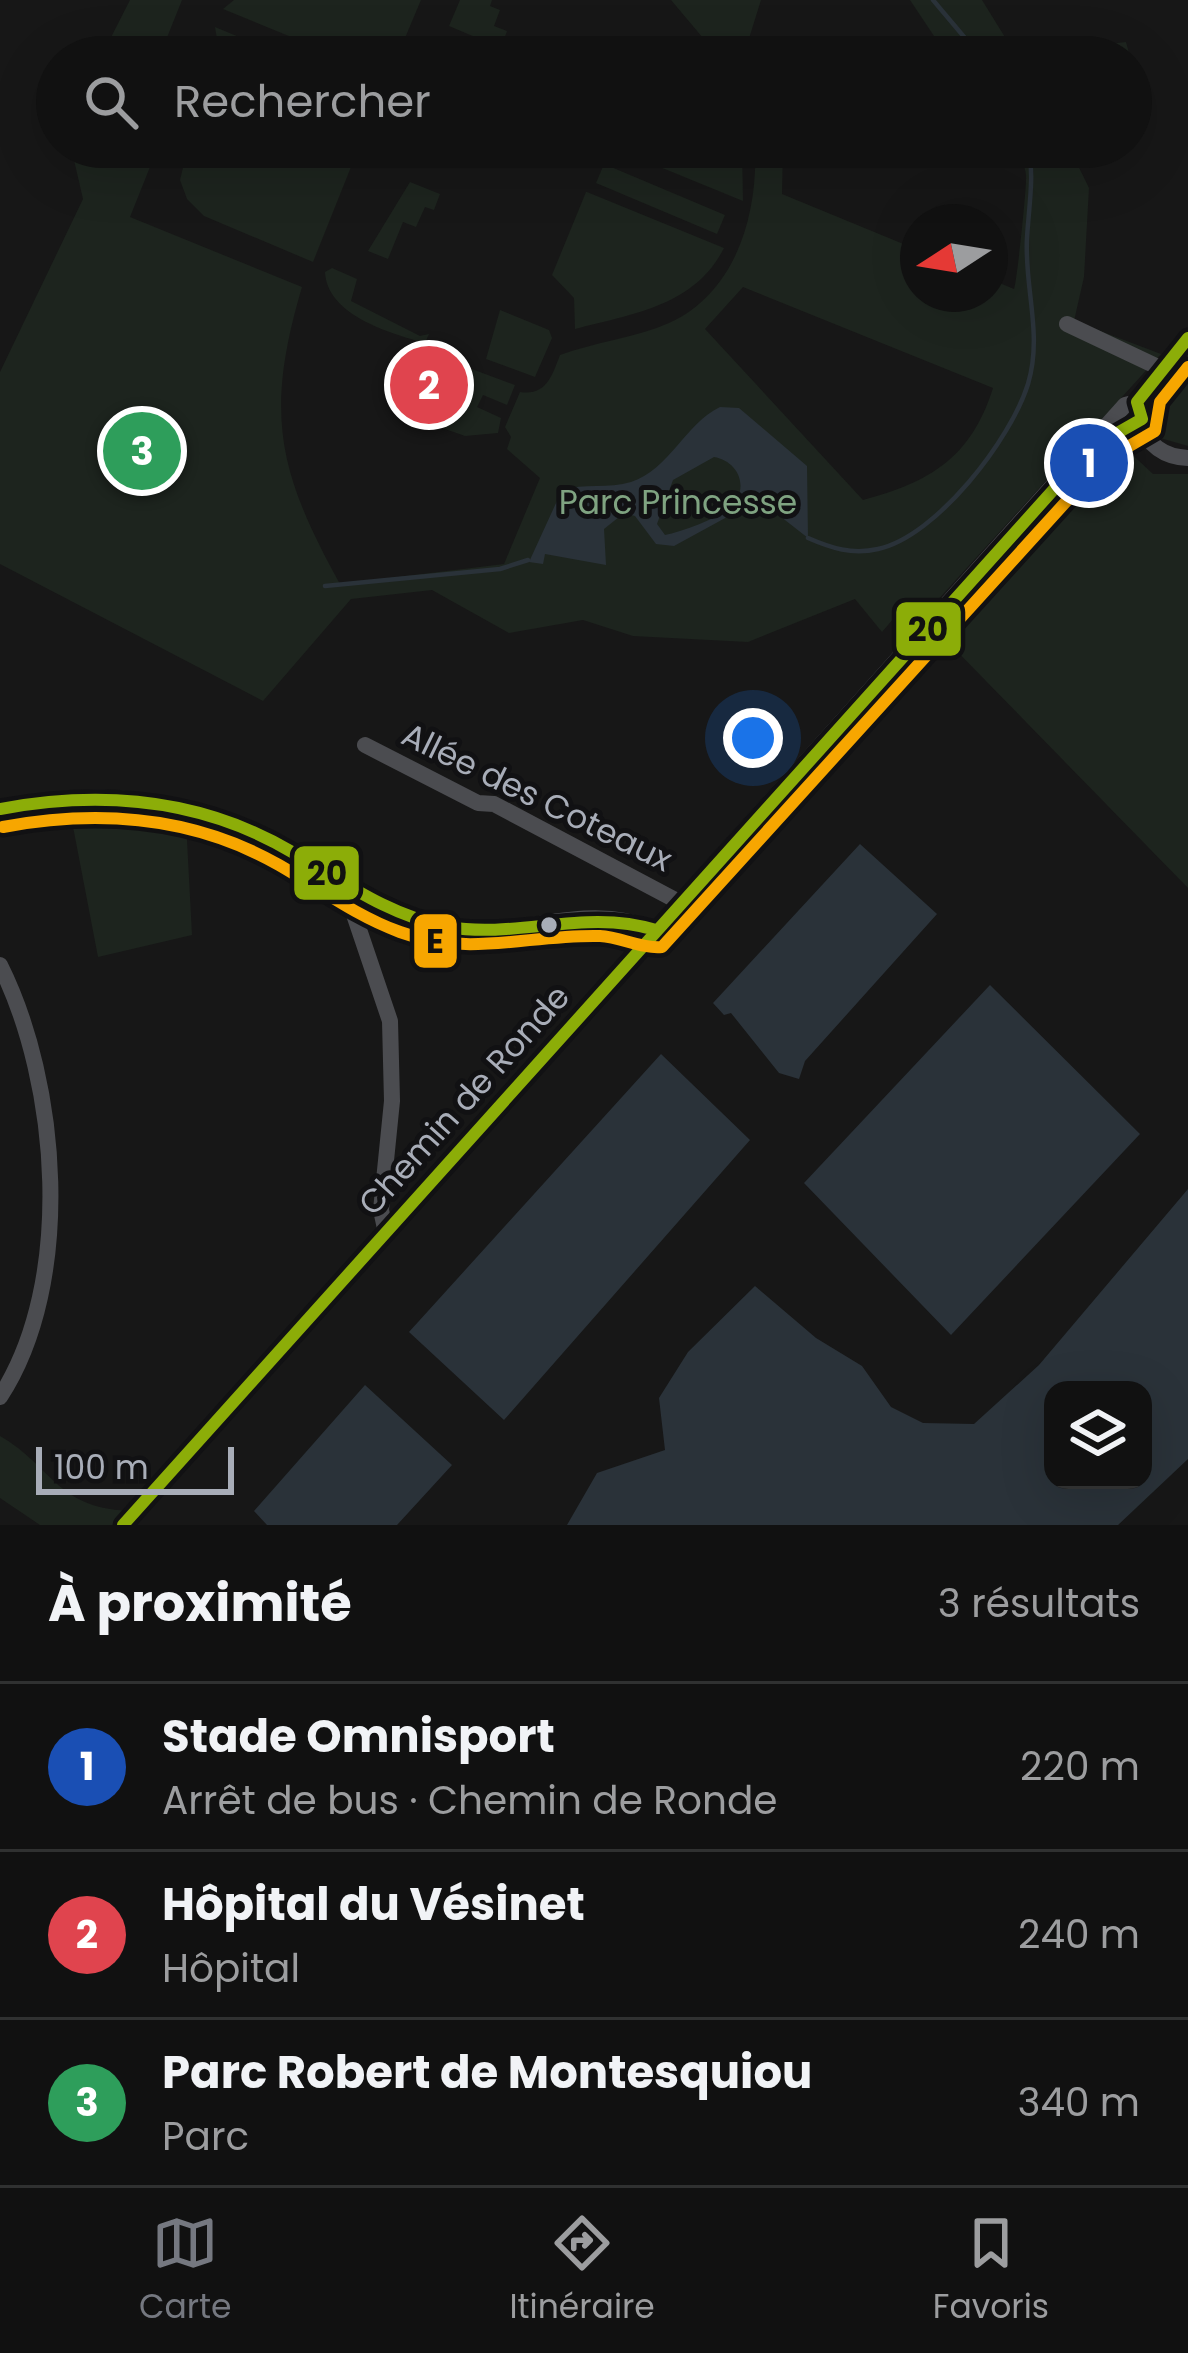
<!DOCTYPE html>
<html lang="fr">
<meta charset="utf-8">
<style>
:root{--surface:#111;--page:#1e1f1f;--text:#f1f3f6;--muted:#9c9d9f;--line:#303131;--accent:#757880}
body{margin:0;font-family:Poppins,sans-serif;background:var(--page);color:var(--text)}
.controls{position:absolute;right:36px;bottom:36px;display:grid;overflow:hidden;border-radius:24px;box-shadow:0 12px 48px #0002}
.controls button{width:108px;height:108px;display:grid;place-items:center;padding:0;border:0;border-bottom:3px solid var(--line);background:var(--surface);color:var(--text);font:60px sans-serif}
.compass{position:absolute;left:900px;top:204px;width:108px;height:108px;border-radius:50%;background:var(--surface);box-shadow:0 12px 48px #0002;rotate:258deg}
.scale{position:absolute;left:36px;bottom:30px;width:198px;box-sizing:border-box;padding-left:12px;border:6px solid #a8adb8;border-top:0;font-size:33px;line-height:42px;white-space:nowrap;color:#a8adb8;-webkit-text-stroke:9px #111113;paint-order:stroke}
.you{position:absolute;left:753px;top:738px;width:42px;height:42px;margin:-30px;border:9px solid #fff;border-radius:50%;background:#1a73e8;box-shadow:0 0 0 18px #1a73e833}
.badge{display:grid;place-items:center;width:78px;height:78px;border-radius:50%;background:var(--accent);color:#fff;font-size:39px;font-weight:700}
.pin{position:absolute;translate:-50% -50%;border:6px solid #fff;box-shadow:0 3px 12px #0006}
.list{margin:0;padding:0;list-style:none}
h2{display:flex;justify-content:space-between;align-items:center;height:156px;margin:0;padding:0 48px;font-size:51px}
h2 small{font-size:39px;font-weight:400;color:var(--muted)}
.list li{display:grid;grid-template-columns:78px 1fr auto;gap:36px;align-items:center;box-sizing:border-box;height:168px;padding:0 48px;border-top:3px solid var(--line)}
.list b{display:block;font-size:45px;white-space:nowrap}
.list p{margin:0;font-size:39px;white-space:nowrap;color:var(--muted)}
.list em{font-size:39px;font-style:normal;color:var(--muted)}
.icon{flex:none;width:66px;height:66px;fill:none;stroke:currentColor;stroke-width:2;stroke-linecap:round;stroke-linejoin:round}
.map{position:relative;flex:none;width:1188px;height:1525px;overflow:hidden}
.search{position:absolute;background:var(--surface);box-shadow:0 12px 48px #0002;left:36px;right:36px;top:36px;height:132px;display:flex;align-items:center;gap:30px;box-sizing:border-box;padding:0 42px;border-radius:66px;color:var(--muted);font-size:45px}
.sheet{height:660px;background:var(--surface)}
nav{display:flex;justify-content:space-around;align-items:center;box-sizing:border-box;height:168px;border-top:3px solid var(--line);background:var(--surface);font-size:33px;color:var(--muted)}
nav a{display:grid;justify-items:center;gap:6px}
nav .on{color:var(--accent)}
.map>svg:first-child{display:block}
.green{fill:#1d241e;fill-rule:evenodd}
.water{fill:#2a3239;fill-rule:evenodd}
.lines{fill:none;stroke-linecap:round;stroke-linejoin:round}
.stream{stroke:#2a3239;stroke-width:4.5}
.minor{stroke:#4b4c50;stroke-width:16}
.bus-1-casing{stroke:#111113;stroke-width:21}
.bus-2-casing{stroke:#111113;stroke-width:21}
.bus-1{stroke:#8cad08;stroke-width:12}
.bus-2{stroke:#f7a600;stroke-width:12}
.bus-dot{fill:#a8adb8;stroke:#111113;stroke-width:4.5}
.labels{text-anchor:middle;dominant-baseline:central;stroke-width:10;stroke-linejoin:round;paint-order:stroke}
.park-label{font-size:33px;fill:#7fa381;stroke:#111113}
.street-label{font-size:33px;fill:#a8adb8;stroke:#111113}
.line-badge{stroke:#111113;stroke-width:4.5}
.pale-badge-label{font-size:33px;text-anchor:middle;font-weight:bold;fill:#111}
</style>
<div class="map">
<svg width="1188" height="1525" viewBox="0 0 1188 1525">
<rect width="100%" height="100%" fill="#171717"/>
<path class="green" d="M130 0H182L166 40 196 52 194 57H101Z
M234 0H421L397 57H340L223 9Z
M460 0H492L490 6 500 10 494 26 507 31 501 48 449 26Z
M671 0H761L747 45 755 57H719Z
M910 0H982L1016 55 1126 42 1130 57H948Z
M215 27 287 57H220Z
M71 147H158L130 217 302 287C265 413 277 470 340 584L504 564 540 478 507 449 511 437 505 427 520 392C546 396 552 376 560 355 595 342 635 338 669 323 736 293 758 214 755 147H783L782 194 918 250V294H990V279L1014 289C1017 281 1027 186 1026 175 1025 166 1020 156 1018 147H1069L1089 188 1084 277 1074 321 1161 354 915 625 900 611 882 632 855 599 748 642 633 636 583 620 509 633 432 590 351 599 263 701 0 564V372L83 199ZM743 287 993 388C971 458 930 482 863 500L705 329Z
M188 147H359L313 262 204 216 187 199 180 180Z
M611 147H742L743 201Z
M604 164 725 215 717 234 596 183Z
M410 182 440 194 434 210 425 207 416 227 403 222 388 259 368 251Z
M586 192H587L724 248C695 306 632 314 575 329L574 298 552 275Z
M332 268 357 279 351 301 420 336 429 334 425 343C389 333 327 315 325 272Z
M500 310 549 330 552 338 535 377 486 359Z
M1188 350V446L1160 438C1141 404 1166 375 1188 350Z
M437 356 515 385 507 405 483 395 477 407 501 418 498 433 465 436 416 419 415 408Z
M1124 447 1153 474H1188V888L942 636Z
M70 811 186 821 192 935 98 957Z
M0 1436C55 1468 56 1510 135 1511L123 1525H40L0 1498Z"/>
<path class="water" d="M720 407 739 408 807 466 808 538 776 513 749 505 674 546 656 544 635 516 624 513 604 529 606 565 545 554 543 564 529 562 562 490C584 483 609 489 631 482 670 469 685 424 720 407ZM714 457C739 461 751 490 729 508 717 519 681 532 665 535L657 524 673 480Z
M860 844 937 914 805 1061 799 1079 779 1073 731 1013 724 1015 713 1003Z
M990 985 1140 1134 951 1335 804 1183Z
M661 1054 750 1140 504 1420 409 1332Z
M1188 1189V1459L1118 1525H567L597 1473 665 1450 659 1398 688 1352 755 1286 816 1338 862 1366 891 1407 923 1423 974 1424 1039 1365ZM1053 1390H1143V1480H1053Z
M365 1385 452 1465 397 1525H267L254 1511Z"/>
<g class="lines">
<path class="stream" d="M933 0 981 57
M808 538C831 548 852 555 878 549 937 536 1011 439 1028 384 1043 334 1024 287 1027 238 1029 205 1034 180 1029 147
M325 586 500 569 528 560"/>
<path class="minor" d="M1067 324 1160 368
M1139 422C1148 445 1163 457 1188 458
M365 745 478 803 494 804 681 903
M0 809C98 786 206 798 292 852 343 884 389 916 449 927 522 941 580 899 656 930
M345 888 390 1021 392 1101 381 1210 386 1233
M0 965C59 1083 75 1282 0 1397
M123 1525 1125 405 1137 402 1188 338"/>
<g class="bus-1-casing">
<path id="bus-1" d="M0 809C102 790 201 798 292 852 342 881 389 916 448 927 519 939 585 908 656 930
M123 1525 1091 448 1142 419 1137 402 1188 338"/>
</g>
<g class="bus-2-casing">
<path id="bus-2" d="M3 827C100 809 193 816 279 865 319 888 356 916 400 932 470 958 529 934 600 936 621 937 642 949 662 947L1102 462 1155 431 1160 402 1188 367"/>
</g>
<use href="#bus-1" class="bus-1"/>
<use href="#bus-2" class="bus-2"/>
</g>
<circle class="bus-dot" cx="549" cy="925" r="10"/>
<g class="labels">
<g class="park-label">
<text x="678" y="502">Parc Princesse</text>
</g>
<g class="street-label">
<text transform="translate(537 797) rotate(26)">Allée des Coteaux</text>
<text transform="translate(464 1100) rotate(-48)">Chemin de Ronde</text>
</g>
</g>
<g class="line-badge">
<rect x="894" y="600" width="69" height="58" rx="12" fill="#8cad08"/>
<rect x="292" y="844" width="69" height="58" rx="12" fill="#8cad08"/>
<rect x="412" y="912" width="47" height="58" rx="12" fill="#f7a600"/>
</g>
<g class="pale-badge-label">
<text x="928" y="641">20</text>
<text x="327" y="885">20</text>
<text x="435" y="953">E</text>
</g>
</svg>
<div class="controls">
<button><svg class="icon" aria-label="layers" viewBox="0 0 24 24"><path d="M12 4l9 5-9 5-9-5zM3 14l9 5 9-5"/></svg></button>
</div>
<svg class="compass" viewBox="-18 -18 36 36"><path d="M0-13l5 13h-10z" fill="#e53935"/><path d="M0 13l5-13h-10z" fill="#9c9d9f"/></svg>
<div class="scale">100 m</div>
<div class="you"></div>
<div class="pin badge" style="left:1089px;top:463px;background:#1a4fb4">1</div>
<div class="pin badge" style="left:429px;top:385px;background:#e0444e">2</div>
<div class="pin badge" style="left:142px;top:451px;background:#2e9e5b">3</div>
<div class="search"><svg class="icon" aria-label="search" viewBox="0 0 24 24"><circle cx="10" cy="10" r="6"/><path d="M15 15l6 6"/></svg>Rechercher</div>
</div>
<section class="sheet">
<h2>À proximité<small>3 résultats</small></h2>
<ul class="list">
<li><span class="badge" style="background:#1a4fb4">1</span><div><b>Stade Omnisport</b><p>Arrêt de bus · Chemin de Ronde</p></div><em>220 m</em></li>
<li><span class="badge" style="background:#e0444e">2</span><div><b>Hôpital du Vésinet</b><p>Hôpital</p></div><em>240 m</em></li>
<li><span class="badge" style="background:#2e9e5b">3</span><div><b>Parc Robert de Montesquiou</b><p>Parc</p></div><em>340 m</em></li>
</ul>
</section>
<nav>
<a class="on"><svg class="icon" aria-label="map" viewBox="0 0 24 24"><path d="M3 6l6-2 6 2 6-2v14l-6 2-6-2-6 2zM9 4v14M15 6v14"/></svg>Carte</a>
<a><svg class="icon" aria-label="directions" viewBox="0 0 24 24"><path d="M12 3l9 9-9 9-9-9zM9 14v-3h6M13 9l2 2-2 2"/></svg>Itinéraire</a>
<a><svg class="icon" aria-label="saved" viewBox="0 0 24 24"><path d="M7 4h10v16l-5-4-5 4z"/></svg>Favoris</a>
</nav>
